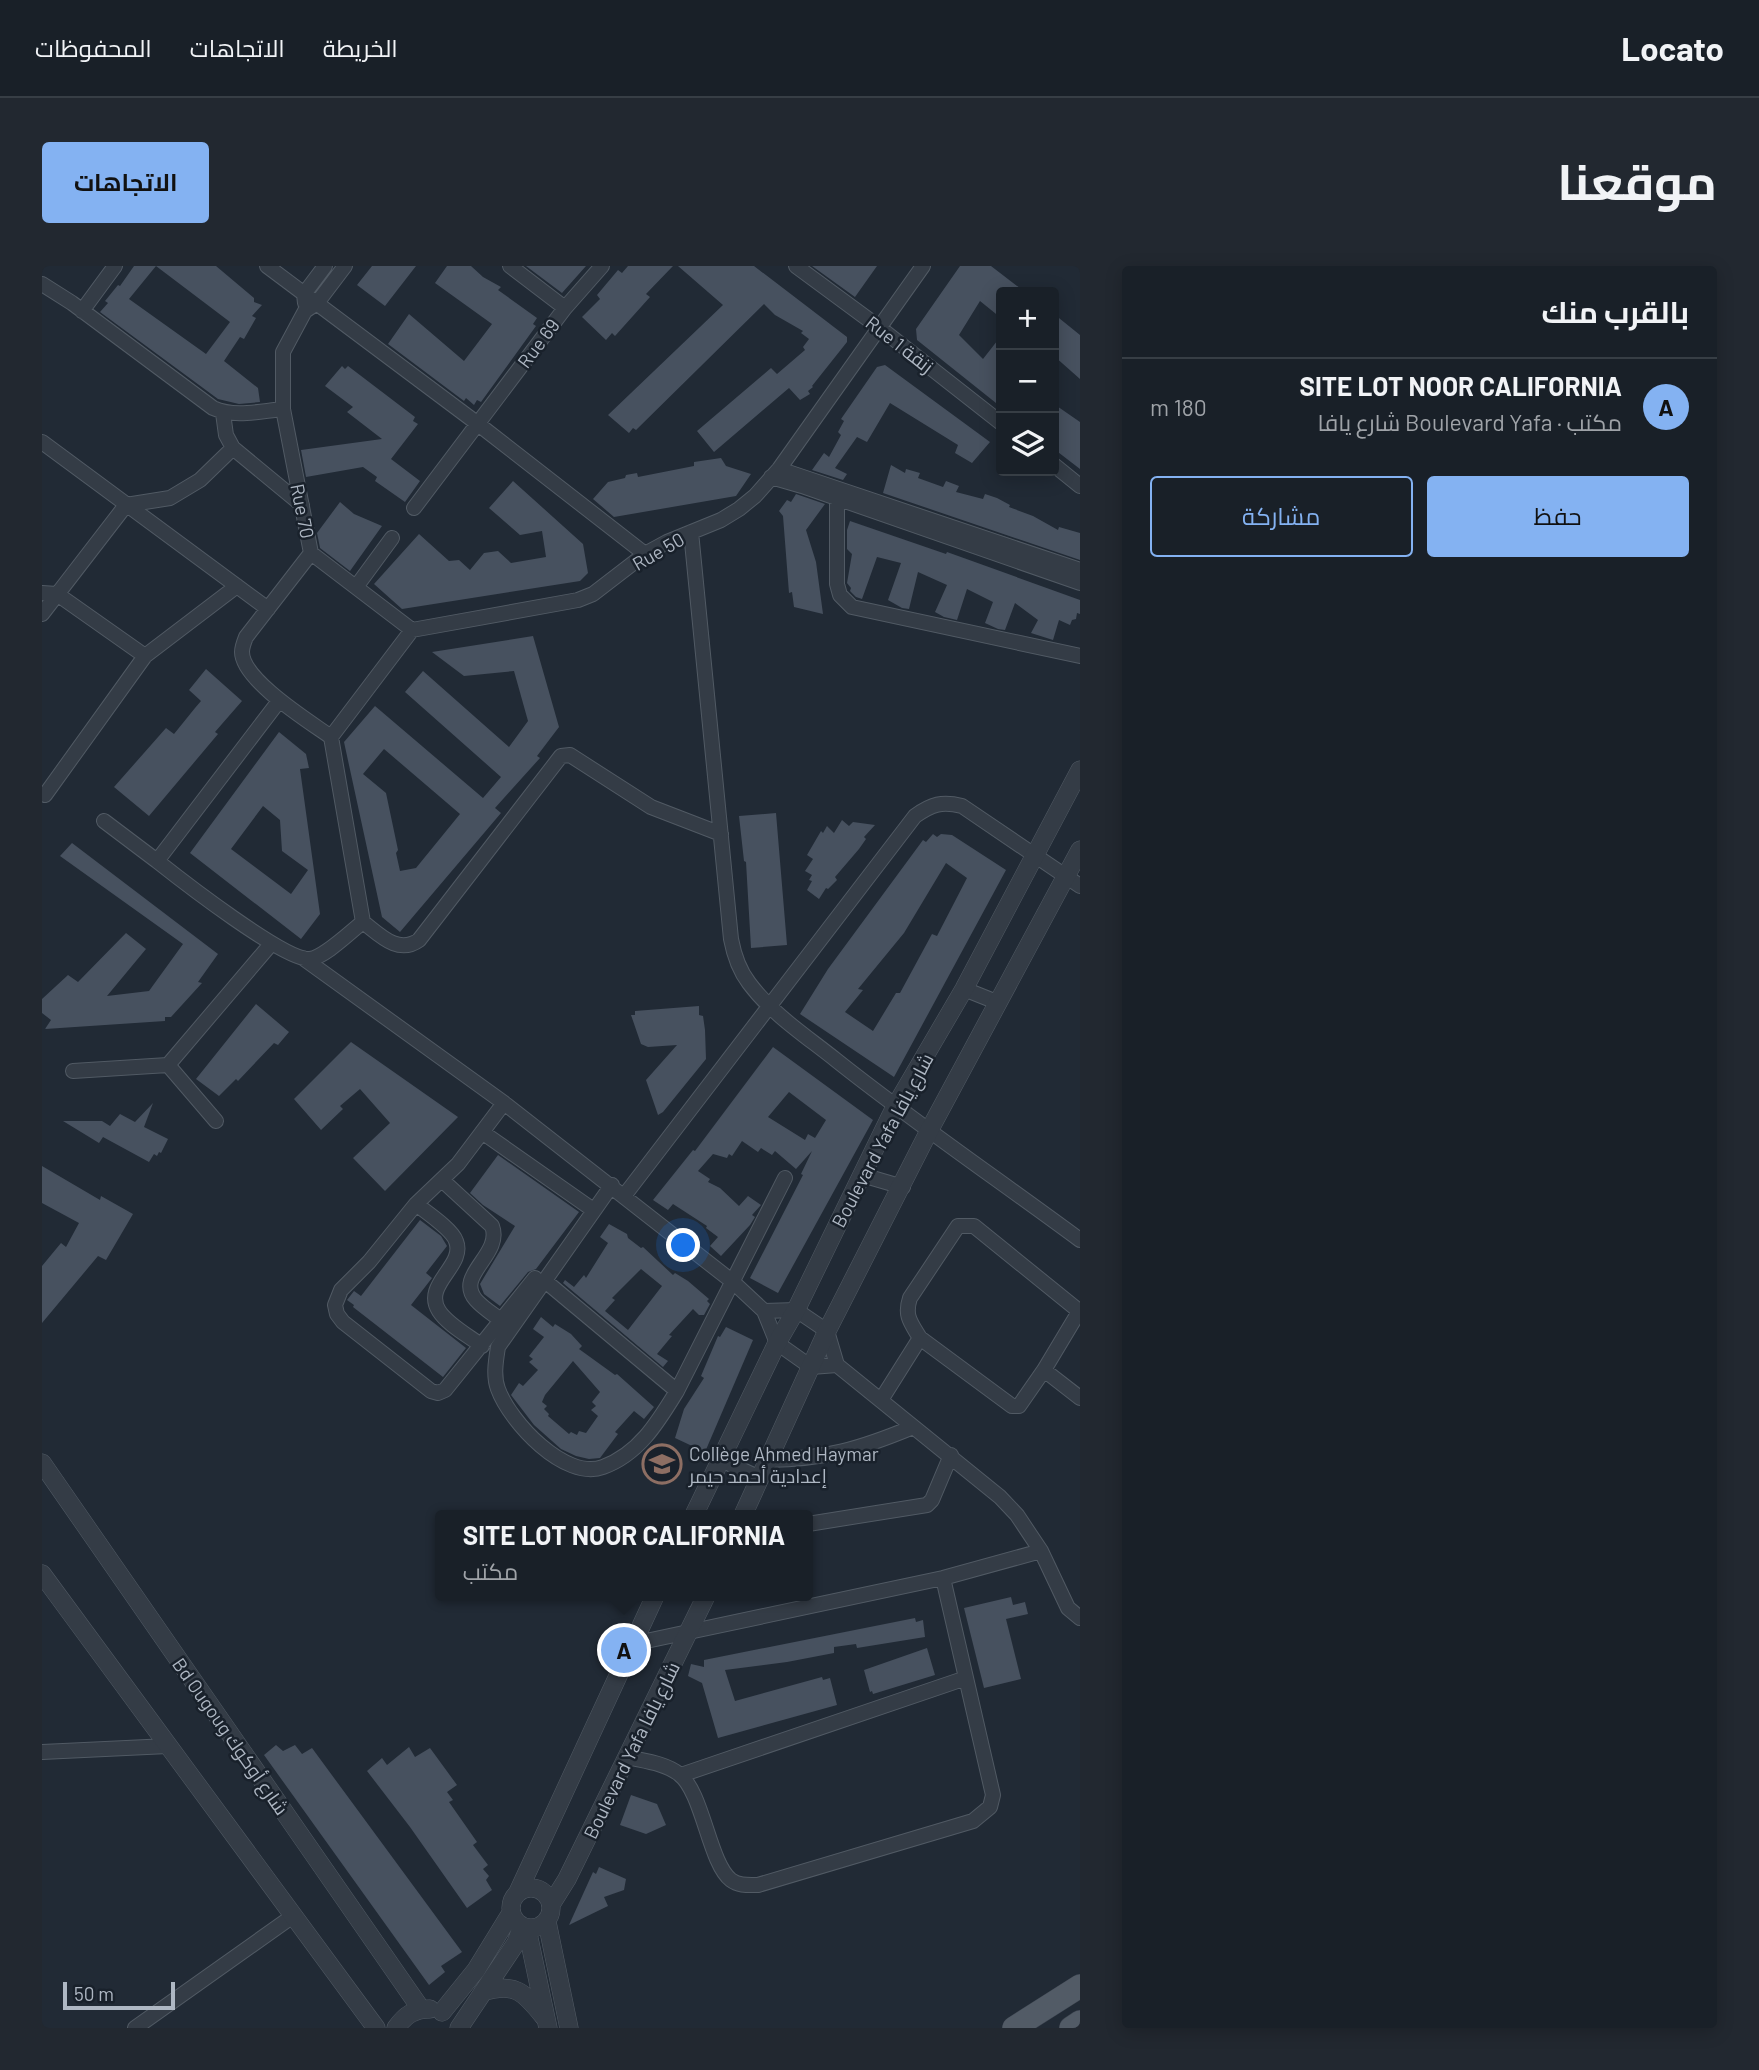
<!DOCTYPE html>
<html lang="ar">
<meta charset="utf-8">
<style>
:root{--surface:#192028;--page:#222830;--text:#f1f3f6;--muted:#9fa3a8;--line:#373e45;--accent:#84b2f2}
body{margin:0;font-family:Barlow,Cairo,sans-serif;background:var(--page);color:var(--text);direction:rtl}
.controls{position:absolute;right:21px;top:21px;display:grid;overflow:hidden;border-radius:7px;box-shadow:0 4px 18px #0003}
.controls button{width:63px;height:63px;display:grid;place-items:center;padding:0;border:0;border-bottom:2px solid var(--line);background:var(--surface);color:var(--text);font:35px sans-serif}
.scale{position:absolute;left:21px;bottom:18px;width:112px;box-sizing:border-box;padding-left:7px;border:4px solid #aeb7c3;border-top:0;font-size:19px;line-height:24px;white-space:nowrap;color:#aeb7c3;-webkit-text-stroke:5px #19212b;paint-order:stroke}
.you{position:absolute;left:642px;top:980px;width:24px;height:24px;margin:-18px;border:5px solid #fff;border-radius:50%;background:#1a73e8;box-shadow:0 0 0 10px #1a73e833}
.badge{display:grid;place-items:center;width:46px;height:46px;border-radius:50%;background:var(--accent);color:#111;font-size:23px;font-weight:700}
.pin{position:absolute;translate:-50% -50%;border:4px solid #fff;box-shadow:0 2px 7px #0006}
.popup{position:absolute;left:393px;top:1244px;width:378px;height:91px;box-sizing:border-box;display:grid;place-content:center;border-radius:7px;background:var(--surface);filter:drop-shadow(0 2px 5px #0005);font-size:23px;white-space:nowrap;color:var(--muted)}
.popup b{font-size:26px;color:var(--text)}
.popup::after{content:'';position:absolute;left:50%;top:100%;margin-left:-14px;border:14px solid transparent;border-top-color:var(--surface)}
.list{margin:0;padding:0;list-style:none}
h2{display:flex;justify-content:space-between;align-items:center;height:91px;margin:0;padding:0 28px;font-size:30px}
h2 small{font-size:23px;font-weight:400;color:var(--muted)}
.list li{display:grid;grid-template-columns:46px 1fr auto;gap:21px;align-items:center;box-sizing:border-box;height:98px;padding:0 28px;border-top:2px solid var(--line)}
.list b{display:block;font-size:26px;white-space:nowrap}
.list p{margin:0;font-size:23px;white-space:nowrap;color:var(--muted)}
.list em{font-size:23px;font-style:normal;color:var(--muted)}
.actions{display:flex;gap:14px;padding:21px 28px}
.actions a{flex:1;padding:16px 0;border:2px solid var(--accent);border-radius:7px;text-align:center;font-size:24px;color:var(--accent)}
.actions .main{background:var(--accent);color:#111}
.icon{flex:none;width:38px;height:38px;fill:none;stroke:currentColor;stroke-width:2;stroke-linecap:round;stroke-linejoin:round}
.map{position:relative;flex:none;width:1038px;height:1762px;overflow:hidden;direction:ltr;border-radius:7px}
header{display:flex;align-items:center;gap:42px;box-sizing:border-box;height:98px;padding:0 35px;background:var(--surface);border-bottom:2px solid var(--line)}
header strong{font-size:33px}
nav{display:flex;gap:38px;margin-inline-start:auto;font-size:24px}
.intro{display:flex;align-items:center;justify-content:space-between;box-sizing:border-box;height:168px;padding:0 42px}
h1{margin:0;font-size:49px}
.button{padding:18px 32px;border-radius:7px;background:var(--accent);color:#111;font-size:24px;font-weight:700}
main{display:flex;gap:42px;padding:0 42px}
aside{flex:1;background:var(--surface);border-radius:7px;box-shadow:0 4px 18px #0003}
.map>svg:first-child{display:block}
.building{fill:#47515f;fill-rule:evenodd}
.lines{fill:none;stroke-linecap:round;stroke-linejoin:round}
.minor-casing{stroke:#515a64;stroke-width:16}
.tertiary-casing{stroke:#515a64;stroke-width:19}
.primary-casing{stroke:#3d4550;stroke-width:24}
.minor{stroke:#343c46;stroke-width:14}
.tertiary{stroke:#343c46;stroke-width:18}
.primary{stroke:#525b66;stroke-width:23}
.labels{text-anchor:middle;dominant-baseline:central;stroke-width:5;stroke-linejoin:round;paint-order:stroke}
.street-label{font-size:19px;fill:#aeb7c3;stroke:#19212b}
.poi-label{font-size:19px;fill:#aeb7c3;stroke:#19212b;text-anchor:start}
</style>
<header>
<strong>Locato</strong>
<nav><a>الخريطة</a><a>الاتجاهات</a><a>المحفوظات</a></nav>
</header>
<div class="intro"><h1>موقعنا</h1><a class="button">الاتجاهات</a></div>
<main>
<aside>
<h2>بالقرب منك<small></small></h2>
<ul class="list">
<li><span class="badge">A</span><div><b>SITE LOT NOOR CALIFORNIA</b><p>مكتب · Boulevard Yafa شارع يافا</p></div><em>180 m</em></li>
</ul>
<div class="actions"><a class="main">حفظ</a><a>مشاركة</a></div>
</aside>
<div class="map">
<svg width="1038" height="1762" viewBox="0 0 1038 1762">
<rect width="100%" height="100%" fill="#212a35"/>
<path class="building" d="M92 0H174L212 32V36L220 39 210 50 214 52 202 73 198 71 182 95 216 122 218 136 197 138 176 133 58 46 66 37 63 35 76 19 78 20ZM114 0 188 56 164 88 87 33Z
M330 0H374L343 40 315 19Z
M405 0H429L441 11 459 21 456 24 495 52 491 58 494 60 439 136 435 134 432 139 424 132 422 135 346 78 367 48 422 95 450 58 393 17Z
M484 0H544L520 27Z
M586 0H631L604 28 608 31 573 70 570 67 564 74 540 51 558 33 555 29 576 4 580 7Z
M636 0H712L805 71V76L770 120 771 121 766 125 768 128 758 134 747 122 672 186 655 165 729 102 735 108 763 84 761 81 767 73 759 67 761 65 733 49 722 38 594 164 591 162 587 167 566 149 681 39Z
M770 0H835L813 31Z
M918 0H949L983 26H959V52L938 35 917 69 941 93 959 70V141L875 74 874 63Z
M1012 48 1038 69V113L1012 90Z
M843 99 948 176 930 197 913 187 916 179 848 137 825 176 815 171 793 202 805 208 801 214 770 204 782 187 787 191 799 169 796 166 802 155 799 153 835 101Z
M300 100 303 103 306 100 373 151 371 155 376 158 349 193 378 215 363 236 333 215 335 211 321 201 264 211 259 184 340 173 305 146 311 141 283 120Z
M1012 138 1038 156V203L1012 183Z
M679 192 684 200 709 208 694 230 572 251 551 233 566 216 583 212 584 209 595 207 596 211 652 200V196Z
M849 199 863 207 864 203 878 207 876 212 901 221 904 215 917 220 914 226 941 233 943 228 955 232 968 239 967 241 991 250 1016 264 1017 261 1038 267V294L841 227Z
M471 215 541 278 546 307 538 315 360 343 332 318 377 268 407 295 417 294 428 304 442 287 456 285 469 297 504 291 500 265 478 269 447 242Z
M754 228 783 238 764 264 774 296 781 348 752 341 750 326 747 327 741 250 737 245 745 234 749 236Z
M298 236 312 248 340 260 308 305 278 282 275 267Z
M808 255 904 288 905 286 1038 334V348L1035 347 1034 353 1030 354 1028 359 1017 354 1011 374 989 367 996 354 973 337 963 364 956 363 943 357 951 336 925 323 915 354 902 351 893 346 905 319 876 306 867 343 860 342 846 334 859 297 835 291 820 333 814 331 808 325 809 322 805 317 810 288 805 283V264Z
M491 370 517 461 495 490 498 492 453 542 459 547 358 666 340 651 302 476 333 440 441 532 459 511 363 426 381 405 467 481 486 455 472 405 422 410 390 386ZM342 483 418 548 374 602 358 605 354 587 356 584 344 527 321 508Z
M164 403 200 435 173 466 176 468 107 550 72 521 124 462 132 468 153 442 159 435 147 424Z
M237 466 264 488 267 502 258 503 278 648 259 673 148 587ZM221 540 238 554 240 585 266 604 249 628 189 583Z
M734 547 745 679 709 682 704 596 702 595 697 550Z
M800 554 807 560 811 556 833 559 822 571 824 573 817 583 793 611 795 614 786 623 784 622 777 633 765 624 770 615 767 614 770 609 763 605 771 593 765 589 779 565 781 567 785 560 792 567Z
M891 568 895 571 899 568 910 569 964 604 852 811 758 748 786 703 881 574 884 576ZM904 597 925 612 895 670 890 668 858 727H854L831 765 803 746 821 724 816 723 862 667Z
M30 577 176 688 156 716 160 717 129 751H123V755L3 763 9 754 0 747V733L26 709 36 716 84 667 104 683 65 730 107 725 141 678 18 590Z
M214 738 247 766 236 779 232 777 196 815 194 813 177 830 154 813Z
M657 740V749L661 750 663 764 664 793 621 846 616 849 604 814 635 779 606 781 599 778 589 749H593V745Z
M309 776 416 851 343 925 311 892 348 857 318 823 298 840 301 843 279 864 252 833Z
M731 781 831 854 736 1027 708 1012 761 909 759 908 770 885 754 903 733 885 730 889 719 882 716 886 700 875 690 890 687 888 685 892 671 888 656 905 668 913 666 916 678 922 697 940 706 930 719 939 710 949 713 951 708 959 679 990 668 980 676 971 664 962 665 960 631 938 626 944 611 934 651 884 653 885ZM747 826 784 854 773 872 766 868 763 874 726 851Z
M111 837 102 861 126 873 119 887 117 886 115 890 112 888 107 896 61 871 57 877 21 855H60L68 860 78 848 93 856Z
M456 889 537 946 494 1003 486 1006 458 1040 442 1028 438 1018 473 960 441 939 428 927Z
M0 900 58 934 59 930 91 948 64 994 56 990 0 1057V1000L19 977 24 981 37 957 0 937Z
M378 954 399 970 405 980 384 1007 390 1012 369 1039 424 1082 401 1111 311 1041 312 1039 305 1034 312 1025 319 1030Z
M567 958 585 968 586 972 599 982 601 981 631 1009 633 1007 646 1015 667 1033 665 1035 668 1038 662 1049H657L651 1043 627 1069 630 1070 615 1088 626 1095 621 1101 521 1017 523 1014 532 1021 542 1009 544 1012 566 977 558 971ZM599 1003 620 1020 586 1064 563 1045 573 1034 570 1032Z
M499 1051 511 1061 513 1058 529 1068 540 1080 537 1083 573 1109 575 1108 612 1141 602 1153 592 1145 573 1166 576 1168 558 1192 547 1193 534 1190 519 1183 492 1159 469 1129 477 1117 481 1120 496 1104 487 1096 491 1093 487 1090 502 1071 491 1063ZM531 1095 558 1126 550 1136 554 1140 549 1144 556 1150 544 1167 537 1165 535 1169 529 1166 527 1168 506 1150 507 1148 502 1143 505 1140 500 1136 503 1129Z
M684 1061 711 1074 663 1186 633 1172 642 1143 662 1112 659 1110 676 1070 678 1071Z
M969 1331 971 1339 983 1336 986 1348 964 1353 979 1413 942 1422 922 1342Z
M873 1352 874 1356 881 1354 883 1371 815 1382 814 1378 792 1381V1387L745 1396 683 1404 693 1435 780 1411 781 1414 788 1412 795 1439 676 1472 660 1417 646 1410 649 1398 662 1401V1394Z
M885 1382 893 1409 831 1428 830 1425 828 1426 822 1404Z
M234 1479 241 1485 253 1479 260 1488 270 1482 420 1686 399 1700 403 1706 387 1719 222 1489Z
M367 1481 373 1491 388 1482 415 1519 405 1526 411 1534 407 1536 435 1576 431 1579 446 1599 441 1603 447 1610 444 1614 450 1624 425 1642 368 1561 325 1505 340 1492 345 1499Z
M589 1529 615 1538 624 1559 604 1568 578 1559Z
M557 1601 584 1613 582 1624 562 1631 566 1640 527 1659 551 1606 554 1608Z"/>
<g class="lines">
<g class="minor-casing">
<path id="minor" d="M225 0 436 158 603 288
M468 0 523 42
M754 0 838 62 959 157
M0 18 30 37 171 142C193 152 218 145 241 143
M263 37 262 28 283 0
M40 45 73 0
M181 147 184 169 191 182 260 239
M0 176 226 343
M1012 199 1038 220
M737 203 1038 304
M729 211 760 220 1038 317
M795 233V318L798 329 810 341 1038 390
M372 242 523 42 560 0
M649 266 689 673C692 689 697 704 707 717 730 748 764 770 794 794 873 857 957 914 1038 974
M269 287 370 364
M314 321 350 272
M0 327 15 328 103 390
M0 348 84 239 128 232 158 214 191 182
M237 435 115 595C139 614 243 695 268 693 283 691 308 666 321 656L289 471
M289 471 370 364 536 334 551 328 603 288 625 276 679 254 697 243 713 230 737 203 881 0
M289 471C268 456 200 414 200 386 200 381 202 376 204 371L269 287 241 143V86L263 45 275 37 303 0
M3 529 103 390 195 320
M62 555 115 595
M321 656C338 669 356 689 377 674L519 490 528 489 609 541 679 568
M261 692 462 837 691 1016 722 1045 735 1077 769 1101 795 1099
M922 723 957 737
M31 805 126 799
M462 837 416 898 374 938 327 996 299 1024 293 1039 295 1048 301 1056 389 1125 396 1127 403 1124 493 1012
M174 855 126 799 229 678
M440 866 547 941
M820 909 861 921
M400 914 450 960C461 989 412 1009 434 1034 441 1042 451 1048 460 1055
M570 919 456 1081C454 1094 451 1110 456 1123 468 1156 523 1215 561 1201 597 1188 616 1156 635 1125L743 912
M582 930 873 550C890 538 900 535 920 540L1038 620
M374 938C384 946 410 963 414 975 424 1000 380 1018 397 1045 406 1059 427 1070 440 1080
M502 1014 635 1125
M878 1072C869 1057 862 1050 868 1032L916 960H932L1037 1045
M1002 1104 1038 1132
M839 1134 878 1072 970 1140H977L1002 1104 1038 1044
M679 1194 718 1212
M726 1194C784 1193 818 1183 871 1161
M766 1258 885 1239 890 1234 909 1189
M999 1285 1026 1342 1038 1352
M590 1378 901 1312 999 1285 975 1249 958 1231 795 1099 785 1065 754 1044 722 1045
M0 1486 126 1480
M585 1491C602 1495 623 1497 637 1508 661 1526 667 1597 689 1614 697 1620 706 1619 716 1619L931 1555 948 1541 951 1529 901 1312
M639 1509 924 1412
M93 1762 251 1650"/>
</g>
<g class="tertiary-casing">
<path id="tertiary" d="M0 1197 379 1743
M652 1249 735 1077 754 1044 853 841 922 723 1038 504
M701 1249 785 1065 888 863 1038 584
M0 1308 334 1762
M469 1642a20 20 0 1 1 40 0a20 20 0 1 1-40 0Z
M476 1626 613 1330
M510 1637 525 1613 664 1330
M505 1656 527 1762
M485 1663 506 1762
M441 1726C473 1716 482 1726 502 1751
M400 1746 434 1704 469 1647
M354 1762C363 1749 372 1743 388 1743
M417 1762 474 1677 480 1661"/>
</g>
<g class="primary-casing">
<path id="primary" d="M972 1762 1038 1720
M1029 1762 1038 1756"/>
</g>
<use href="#minor" class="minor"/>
<use href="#tertiary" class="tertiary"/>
<use href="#primary" class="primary"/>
</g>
<defs>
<g id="school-ring" transform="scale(2.0125)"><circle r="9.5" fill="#19212b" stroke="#8d6e63" stroke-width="1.5"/><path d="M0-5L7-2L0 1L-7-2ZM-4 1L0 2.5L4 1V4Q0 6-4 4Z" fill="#8d6e63"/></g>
</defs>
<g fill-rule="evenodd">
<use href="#school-ring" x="620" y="1198"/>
</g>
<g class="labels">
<g class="street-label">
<text transform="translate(496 77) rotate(-53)">Rue 69</text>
<text transform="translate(858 78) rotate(38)">Rue 1 زنقة</text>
<text transform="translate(261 245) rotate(79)">Rue 70</text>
<text transform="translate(616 285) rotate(-30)">Rue 50</text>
<text transform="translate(840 874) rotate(-62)">Boulevard Yafa شارع يافا</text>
<text transform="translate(189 1470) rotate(55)">Bd Ougoug شارع أوكوك</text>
<text transform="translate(589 1484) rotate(-64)">Boulevard Yafa شارع يافا</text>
</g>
<g class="poi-label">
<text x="647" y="1187">Collège Ahmed Haymar<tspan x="647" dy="22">إعدادية أحمد حيمر</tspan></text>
</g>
</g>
</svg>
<div class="controls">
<button>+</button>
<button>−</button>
<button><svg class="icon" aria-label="layers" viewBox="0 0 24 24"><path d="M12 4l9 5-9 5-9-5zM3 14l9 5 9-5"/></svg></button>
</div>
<div class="scale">50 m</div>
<div class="you"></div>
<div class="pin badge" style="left:582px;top:1384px">A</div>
<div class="popup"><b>SITE LOT NOOR CALIFORNIA</b>مكتب</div>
</div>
</main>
